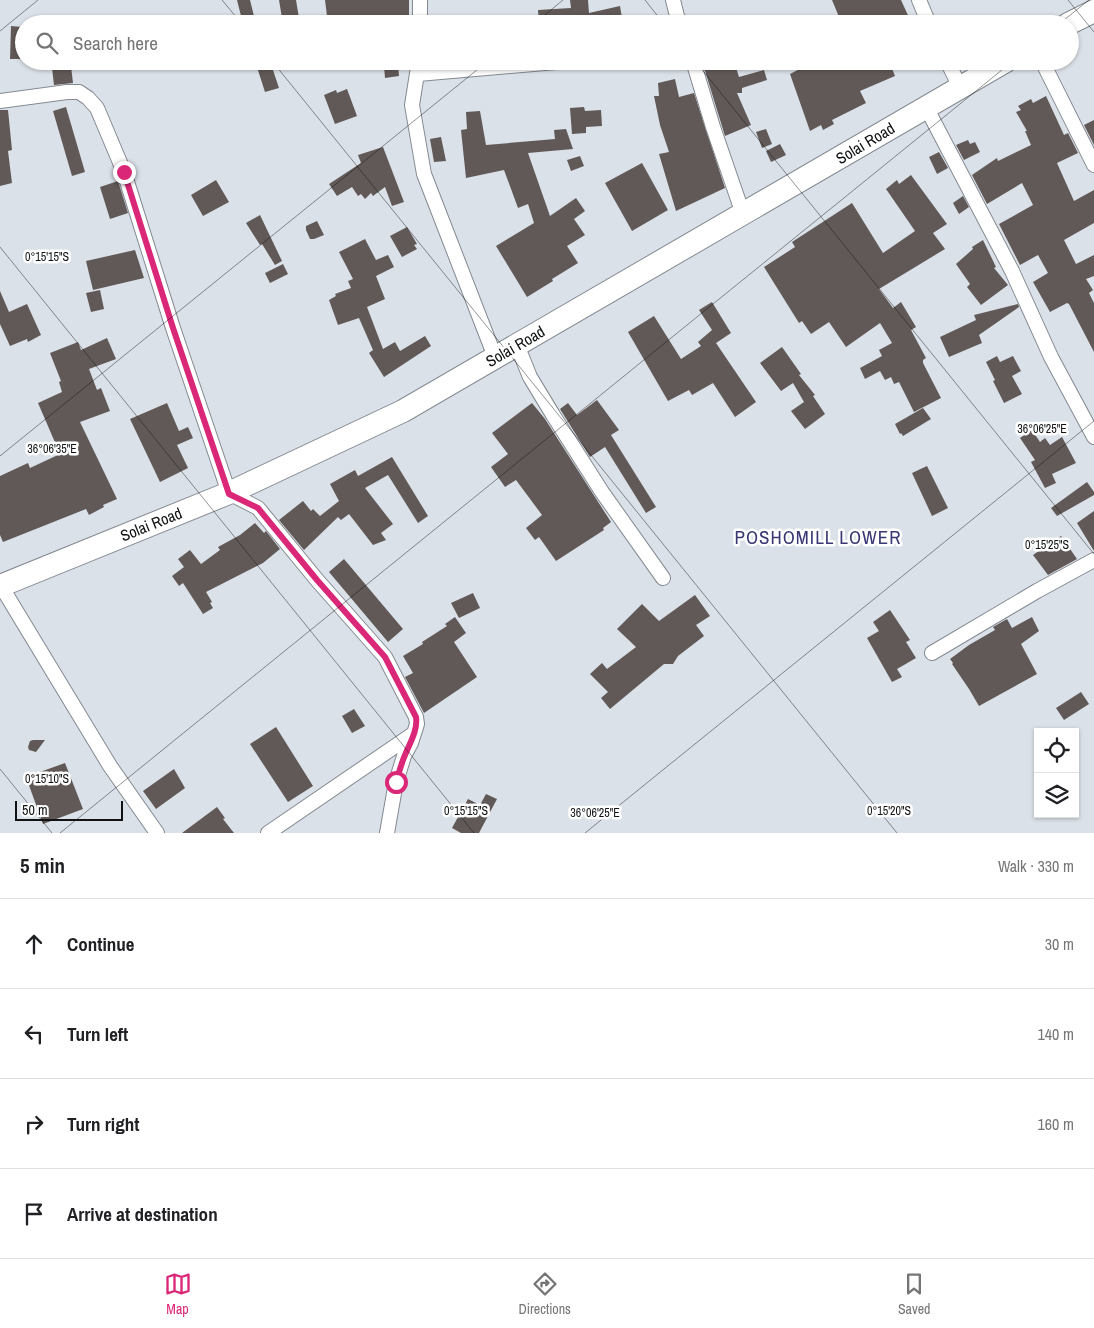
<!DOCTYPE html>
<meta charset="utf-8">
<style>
:root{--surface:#fff;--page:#f2f2f2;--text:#202124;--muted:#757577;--line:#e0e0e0;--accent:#db2777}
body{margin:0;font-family:"Archivo Narrow",sans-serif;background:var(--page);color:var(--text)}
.controls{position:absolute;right:15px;bottom:15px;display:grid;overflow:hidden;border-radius:0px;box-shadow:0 1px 4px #0004}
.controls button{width:45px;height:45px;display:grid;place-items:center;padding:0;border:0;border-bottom:1px solid var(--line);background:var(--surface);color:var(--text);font:25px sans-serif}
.scale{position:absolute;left:15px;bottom:12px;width:108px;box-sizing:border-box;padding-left:5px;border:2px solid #101214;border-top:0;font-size:14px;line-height:18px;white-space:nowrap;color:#101214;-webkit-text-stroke:4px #fff;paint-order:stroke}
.stop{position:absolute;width:15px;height:15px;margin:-11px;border:4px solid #db2777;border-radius:50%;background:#fff}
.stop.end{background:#db2777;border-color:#fff;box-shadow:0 1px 5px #0008}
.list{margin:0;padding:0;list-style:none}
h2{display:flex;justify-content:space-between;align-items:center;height:65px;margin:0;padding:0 20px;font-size:21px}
h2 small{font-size:16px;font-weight:400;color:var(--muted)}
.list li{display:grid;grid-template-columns:32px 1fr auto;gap:15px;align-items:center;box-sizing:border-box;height:90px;padding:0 20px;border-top:1px solid var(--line)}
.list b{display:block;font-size:19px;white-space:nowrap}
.list em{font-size:16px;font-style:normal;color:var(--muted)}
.icon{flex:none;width:28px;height:28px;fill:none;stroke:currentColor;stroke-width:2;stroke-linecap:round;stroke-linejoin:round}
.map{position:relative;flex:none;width:1094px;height:833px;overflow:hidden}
.search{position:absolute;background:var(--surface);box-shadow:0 1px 4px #0004;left:15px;right:15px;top:15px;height:55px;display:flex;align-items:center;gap:12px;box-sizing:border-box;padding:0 18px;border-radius:28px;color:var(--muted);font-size:19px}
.sheet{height:425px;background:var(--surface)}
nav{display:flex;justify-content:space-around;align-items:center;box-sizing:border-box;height:70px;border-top:1px solid var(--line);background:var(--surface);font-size:14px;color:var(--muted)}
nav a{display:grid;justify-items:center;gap:2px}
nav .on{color:var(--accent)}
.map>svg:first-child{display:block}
.building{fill:#615957}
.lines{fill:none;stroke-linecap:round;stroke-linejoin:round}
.minor-casing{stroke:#848a91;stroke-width:16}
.trunk-casing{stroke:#848a91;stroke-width:24}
.minor{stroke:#fff;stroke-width:14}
.trunk{stroke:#fff;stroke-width:22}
.route{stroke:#db2777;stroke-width:6}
.ticks{fill:none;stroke:#101214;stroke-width:1;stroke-opacity:0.45}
.labels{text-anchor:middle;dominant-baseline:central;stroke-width:5;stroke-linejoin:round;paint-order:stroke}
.street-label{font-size:16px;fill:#101214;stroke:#fff}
.quarter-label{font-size:19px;letter-spacing:1px;fill:#393874;stroke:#fff}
.ticks-label{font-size:12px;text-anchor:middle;fill:#101214;stroke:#fff;stroke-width:5;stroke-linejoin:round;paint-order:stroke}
</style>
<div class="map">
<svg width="1094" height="833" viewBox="0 0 1094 833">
<rect width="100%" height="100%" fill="#dbe1e8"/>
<path class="building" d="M237 0H250L256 24H243Z
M279 0H296L300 24H283Z
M325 0H409V24H328Z
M570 0H588L589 13 620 6 623 24H539L538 10 571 8Z
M832 0H901L912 24H842Z
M11 26 22 27 21 59H10Z
M255 61H270L279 88 265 92Z
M702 61H734L739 77 764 70 767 80 742 88V93H737L751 125 725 136Z
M815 61H889L895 76 860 91 866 103 832 120 834 124 823 130 821 125 810 131 790 74Z
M398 64 399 76 385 78 384 66Z
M71 66 73 83 54 85 52 68Z
M675 79 679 97 694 93 725 188 676 211 659 154 669 152 660 125 654 96H659L658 83Z
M347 89 357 116 335 124 324 95 336 90 337 93Z
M1046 96 1064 135 1068 133 1078 153 1057 163 1074 201 1094 190V223L1064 240 1076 264 1094 255V276L1086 279 1093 290 1089 293 1094 303V352L1069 304 1067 303 1050 312 1033 282 1048 273 1038 255 1020 265 999 224 1033 205 1022 183 987 204 972 175 997 158 998 161 1031 145 1025 131H1027L1016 112 1021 110 1018 106 1031 99 1033 103Z
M66 107 85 172 72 176 53 111Z
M584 107 585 111 601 110 602 126 586 127V133L572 134 570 108Z
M0 110H8L12 150 8 151 12 183 0 186Z
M480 111 486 145 555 139 554 130 566 129 573 149 528 153 550 216 576 198 585 211 574 219 585 235 567 246 578 263 552 279 553 281 527 297 496 246 534 223 528 204 518 208 504 170 466 178 461 130 467 129 466 112Z
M1094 120V145L1084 125Z
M766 129 772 144 762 148 756 132Z
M441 137 446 161 434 162 430 139Z
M968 140 970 144 975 142 980 152 964 160 956 145Z
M780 144 786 155 771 162 766 151Z
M383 147 404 202 392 206 385 187 373 196 371 193 365 199 361 194 358 196 352 187 337 196 329 184 361 163 358 155Z
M939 152 948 168 937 174 929 157Z
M580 156 584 166 571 171 567 160Z
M642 163 668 210 632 231 605 183Z
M911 175 947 224 933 233 945 249 879 289 893 308 901 302 916 327 911 330 926 358 923 360V363L941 398 914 412 899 382 894 384 891 377 885 380 880 371 865 379 860 368 882 356 879 350 892 343 880 323 846 347 829 322 811 334 802 321 799 323 764 267 795 247 792 242 852 203 883 253 915 231 886 189 897 180 899 184Z
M216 180 229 202 203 216 191 195Z
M118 181 128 213 110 219 100 187Z
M963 196 969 207 959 214 953 203Z
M260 215 282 261 275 265 262 244 260 245 246 223Z
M317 221 324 235 314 239H310L306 230V226Z
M407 227 417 244 414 245 417 249 402 257 390 236Z
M365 239 376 260 388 255 394 267 376 276 385 299 367 307 383 349 395 342 400 351 425 336 431 346 384 377 369 353 373 350 359 318 338 325 329 300 336 296 335 294 351 288 348 281 353 279 339 252Z
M983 240 996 267 994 268 1008 285 981 305 967 287 970 284 956 264 973 249 972 247Z
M135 250 144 278 93 290 86 261Z
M283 264 288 274 270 283 265 273Z
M100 290 104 309 91 312 86 293Z
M0 291 9 312 27 304 41 335 28 342 27 339 10 346 0 324Z
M712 302 731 333 716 343 756 402 735 417 713 383 692 395 689 390 668 401 628 332 654 316 681 359 701 346 698 342 712 330 699 310Z
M1018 304 1019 307 979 335 982 343 949 357 940 337 976 320 974 315Z
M107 338 116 359 89 369 97 390 101 388 110 411 80 422 117 499 103 505 104 507 89 515 86 509 3 542 0 535V476L28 463 30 468 60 454 38 403 62 392 59 382 61 381 50 353 78 342 81 350Z
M782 347 801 374 799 375 815 395 813 396 825 414 805 429 791 411 804 402 793 383 781 391 760 363Z
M997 356 1000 362 1013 356 1021 371 1012 376 1022 394 1004 403 993 381 995 380 986 362Z
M597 400 619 430 611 435 656 507 646 513 605 447 590 457 560 409 568 403 577 415Z
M167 403 179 431 188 427 193 438 177 445 188 468 160 482 130 419Z
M532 403 545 419 611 522 603 528 604 530 556 561 539 537 535 540 526 528 542 515 516 480 505 487 491 467 508 454 492 433Z
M923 408 931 419 903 436 901 433 900 434 895 424Z
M1032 430 1040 442 1045 438 1050 445 1062 437 1076 463 1052 474 1056 483 1045 488 1031 462 1035 460 1020 438Z
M392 457 428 516 418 523 388 475 365 488 393 524 381 533 386 540 373 545 349 514 341 520 338 517 304 550 279 520 303 501 311 511 313 509 320 516 339 501 330 484 355 470 358 476Z
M927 466 948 508 932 516 912 473Z
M1087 482 1094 492V495L1057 516 1051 508Z
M1094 511V551L1077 523Z
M255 523 264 533 266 531 280 549 263 563 206 592 212 602 210 603 213 608 203 614 183 583 179 586 172 576 184 567 178 559 190 550 201 564 220 550 218 547 240 535Z
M1061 536 1077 559 1048 575 1033 555Z
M344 559 403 629 388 642 329 572Z
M473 593 480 608 459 618 451 603Z
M695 595 710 616 696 625 704 636 678 656 673 664H664L610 709 601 698 608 692 590 674 602 663 607 669 636 647 617 629 642 604 659 621Z
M890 610 910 640 906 642 916 658 897 669 902 677 892 682 867 638 879 631 873 622Z
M455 617 466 633 454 642 477 677 424 713 405 677 413 673 403 656 423 644 422 642 447 626 445 624Z
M1032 617 1039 631 1021 644 1037 674 979 706 969 689 952 664 953 663 950 659 969 645 995 630 993 627 1007 619 1012 628Z
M1081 692 1089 704 1064 720 1056 708Z
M354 709 365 726 352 733 342 716Z
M276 727 313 786 288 802 250 744Z
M33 740H45L36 752 29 750 28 747 30 741Z
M65 763 83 809 43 824 26 777Z
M174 769 185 788 156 809 143 791Z
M486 794 497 799 479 833H461L452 828 468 799 480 805Z
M217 807 225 818 223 819 234 833H182Z"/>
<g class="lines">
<g class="minor-casing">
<path id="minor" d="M673 0 679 24
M919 0 929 24
M420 24V0
M419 61 412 105 424 174 495 357
M693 61 713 127 743 214
M947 61 961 89
M1042 61 1094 165
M418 74 568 61
M0 101 67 92H79L88 98 97 108 124 172 173 328 229 493 258 508 317 580 385 657 416 717 417 724 411 743 404 756 396 782 387 833
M926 107 1012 271 1051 357 1094 437
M517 345 530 377 553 415 602 492 663 578
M1 586 110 766 157 833
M932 653 1037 591 1094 560
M268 833 413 734"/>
</g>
<g class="trunk-casing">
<path id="trunk" d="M1068 24 1094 11
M0 586 229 493 403 411 1006 61"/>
</g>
<use href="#minor" class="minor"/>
<use href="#trunk" class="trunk"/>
</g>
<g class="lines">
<path class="route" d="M124 172 173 328 229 494 258 508 317 580 385 657 416 717C418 730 410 743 405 755 401 764 399 773 396 782"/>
</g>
<path class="ticks" d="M222 0 242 24M645 0 664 24M1068 0 1094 32M534 24 563 0M1059 24 1089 0M0 31 38 0M272 61 897 833M695 61 1094 554M0 247 474 833M0 456 488 61M0 769 52 833M60 833 1013 61M585 833 1094 421"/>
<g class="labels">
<g class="street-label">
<text transform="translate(865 143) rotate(-31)">Solai Road</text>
<text transform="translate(515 346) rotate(-30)">Solai Road</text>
<text transform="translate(151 524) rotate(-22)">Solai Road</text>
</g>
<g class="quarter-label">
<text x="818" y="537">POSHOMILL LOWER</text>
</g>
</g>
<g class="ticks-label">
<text x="47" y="261">0°15'15"S</text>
<text x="1042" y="433">36°06'25"E</text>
<text x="52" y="453">36°06'35"E</text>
<text x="1047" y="549">0°15'25"S</text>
<text x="47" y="783">0°15'10"S</text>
<text x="466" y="815">0°15'15"S</text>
<text x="889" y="815">0°15'20"S</text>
<text x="595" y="817">36°06'25"E</text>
</g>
</svg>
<div class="controls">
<button><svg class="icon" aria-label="locate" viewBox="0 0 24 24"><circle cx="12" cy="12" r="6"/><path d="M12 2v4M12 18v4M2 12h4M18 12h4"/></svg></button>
<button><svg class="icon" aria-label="layers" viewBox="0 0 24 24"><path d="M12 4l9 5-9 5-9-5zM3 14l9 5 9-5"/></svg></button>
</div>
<div class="scale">50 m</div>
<div class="stop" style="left:396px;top:782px"></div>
<div class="stop end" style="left:124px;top:172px"></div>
<div class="search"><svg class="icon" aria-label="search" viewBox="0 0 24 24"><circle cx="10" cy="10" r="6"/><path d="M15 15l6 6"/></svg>Search here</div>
</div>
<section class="sheet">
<h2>5 min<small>Walk · 330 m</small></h2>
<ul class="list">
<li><svg class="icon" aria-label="ahead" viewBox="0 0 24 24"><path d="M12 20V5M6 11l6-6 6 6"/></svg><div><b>Continue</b></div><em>30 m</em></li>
<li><svg class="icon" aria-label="left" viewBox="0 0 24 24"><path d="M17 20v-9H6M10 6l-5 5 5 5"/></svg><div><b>Turn left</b></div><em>140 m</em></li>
<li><svg class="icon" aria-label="right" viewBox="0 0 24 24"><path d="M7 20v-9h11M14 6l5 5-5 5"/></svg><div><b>Turn right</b></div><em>160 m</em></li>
<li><svg class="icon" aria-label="arrive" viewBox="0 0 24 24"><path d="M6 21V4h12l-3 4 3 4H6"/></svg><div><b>Arrive at destination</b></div></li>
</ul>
</section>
<nav>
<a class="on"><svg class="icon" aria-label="map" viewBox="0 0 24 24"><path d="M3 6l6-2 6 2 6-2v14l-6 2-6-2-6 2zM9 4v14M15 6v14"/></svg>Map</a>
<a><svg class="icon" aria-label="directions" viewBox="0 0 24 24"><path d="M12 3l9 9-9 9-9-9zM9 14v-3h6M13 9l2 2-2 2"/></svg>Directions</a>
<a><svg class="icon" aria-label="saved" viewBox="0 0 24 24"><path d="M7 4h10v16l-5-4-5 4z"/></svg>Saved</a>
</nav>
